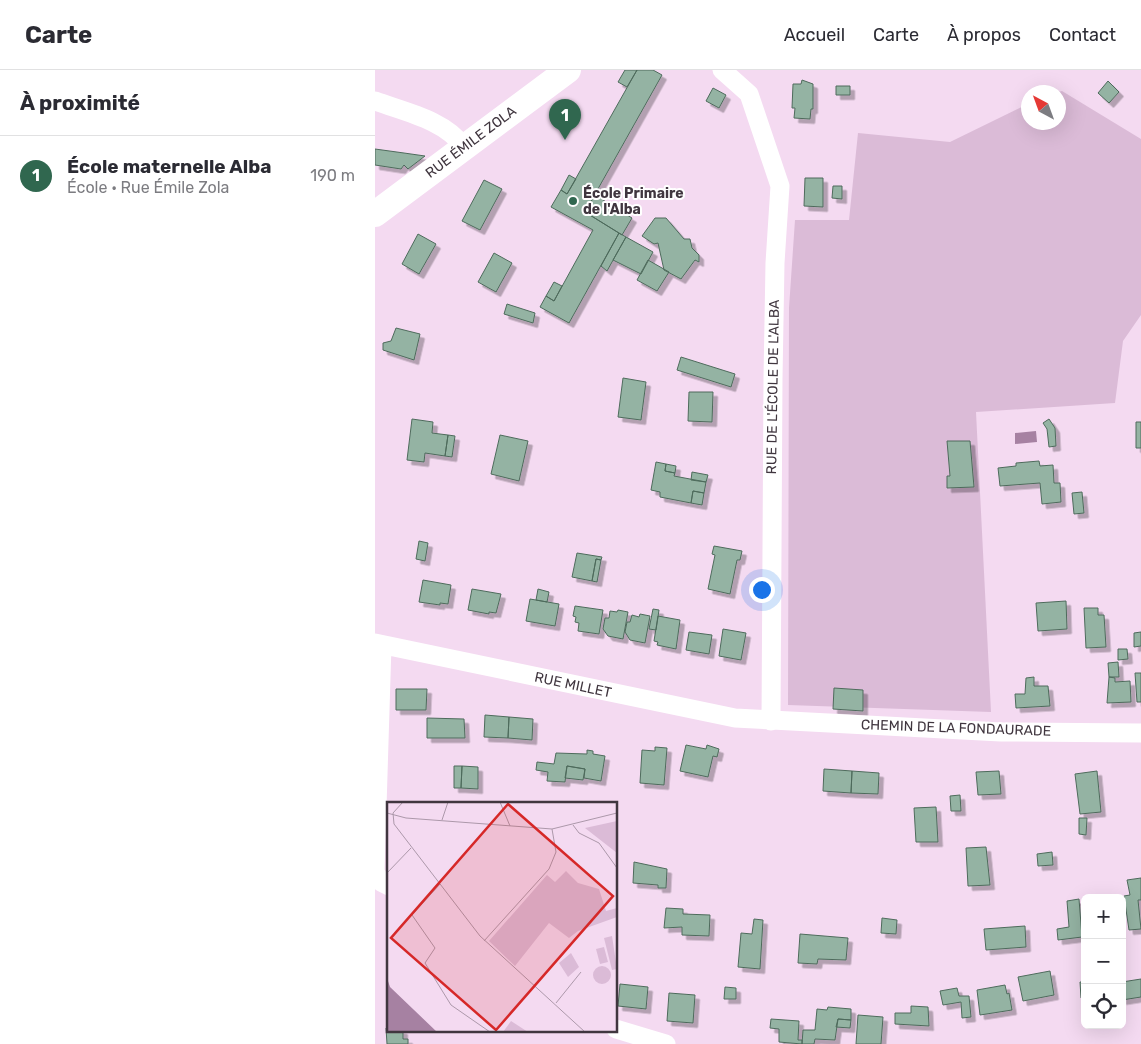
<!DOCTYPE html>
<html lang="fr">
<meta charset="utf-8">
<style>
:root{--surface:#fff;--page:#f7f7f7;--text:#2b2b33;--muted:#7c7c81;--line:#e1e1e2;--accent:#30674f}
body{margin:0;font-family:Rubik,sans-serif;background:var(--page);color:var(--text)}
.controls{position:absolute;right:15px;bottom:15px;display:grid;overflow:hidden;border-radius:8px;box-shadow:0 5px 20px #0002}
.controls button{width:45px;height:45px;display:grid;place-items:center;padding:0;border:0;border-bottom:1px solid var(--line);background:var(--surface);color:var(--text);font:25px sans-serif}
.compass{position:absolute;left:646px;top:15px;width:45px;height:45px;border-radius:50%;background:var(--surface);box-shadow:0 5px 20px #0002;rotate:319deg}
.you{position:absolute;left:386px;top:519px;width:18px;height:18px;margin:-12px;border:4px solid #fff;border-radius:50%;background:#1a73e8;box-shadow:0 0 0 8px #1a73e833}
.badge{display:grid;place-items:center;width:32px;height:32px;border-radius:50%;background:var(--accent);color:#fff;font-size:16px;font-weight:700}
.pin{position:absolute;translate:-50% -41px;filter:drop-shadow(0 1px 2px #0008)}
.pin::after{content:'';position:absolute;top:26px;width:18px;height:15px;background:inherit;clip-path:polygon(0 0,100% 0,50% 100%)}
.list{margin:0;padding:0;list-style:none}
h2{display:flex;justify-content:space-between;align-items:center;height:65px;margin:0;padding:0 20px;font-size:21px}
h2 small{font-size:16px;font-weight:400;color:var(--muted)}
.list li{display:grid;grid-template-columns:32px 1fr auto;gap:15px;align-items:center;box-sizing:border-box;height:80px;padding:0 20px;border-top:1px solid var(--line)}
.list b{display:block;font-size:19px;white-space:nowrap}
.list p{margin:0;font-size:16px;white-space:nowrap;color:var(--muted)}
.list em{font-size:16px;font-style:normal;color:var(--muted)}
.icon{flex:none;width:28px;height:28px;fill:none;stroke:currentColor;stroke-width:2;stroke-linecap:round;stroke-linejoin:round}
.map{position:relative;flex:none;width:766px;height:974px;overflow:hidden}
header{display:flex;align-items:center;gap:30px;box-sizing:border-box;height:70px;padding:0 25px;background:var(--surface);border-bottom:1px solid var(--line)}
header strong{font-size:24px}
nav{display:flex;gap:28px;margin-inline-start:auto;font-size:18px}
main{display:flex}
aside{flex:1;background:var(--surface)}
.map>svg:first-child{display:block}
.green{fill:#dbbbd7}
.water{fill:#a681a2}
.building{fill:#94b3a3;stroke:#4e6b5c;filter:url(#shadow)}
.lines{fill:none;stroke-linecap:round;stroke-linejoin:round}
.minor{stroke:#fff;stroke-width:19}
.secondary{stroke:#fff;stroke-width:26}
.poi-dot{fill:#30674f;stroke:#fff;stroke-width:2}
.labels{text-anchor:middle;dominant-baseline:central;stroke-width:4;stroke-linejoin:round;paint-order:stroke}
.street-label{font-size:14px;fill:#40363f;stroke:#fff}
.poi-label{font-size:14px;font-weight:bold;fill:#40363f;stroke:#fff;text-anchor:start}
.inset-road{fill:none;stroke:#ac98aa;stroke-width:1}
.view{fill:#d62828;fill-opacity:0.15;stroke:#d62828;stroke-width:2.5}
.inset-edge{fill:none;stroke:#40363f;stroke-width:2.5}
</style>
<header>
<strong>Carte</strong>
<nav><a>Accueil</a><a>Carte</a><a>À propos</a><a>Contact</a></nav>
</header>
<main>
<aside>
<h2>À proximité<small></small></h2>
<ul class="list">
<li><span class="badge">1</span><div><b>École maternelle Alba</b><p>École · Rue Émile Zola</p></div><em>190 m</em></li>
</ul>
</aside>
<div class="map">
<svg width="766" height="974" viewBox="0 0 766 974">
<defs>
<filter id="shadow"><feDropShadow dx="4.5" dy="4.5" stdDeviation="0" flood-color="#0004"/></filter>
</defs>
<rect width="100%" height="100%" fill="#f4daf1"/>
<path class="green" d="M687 21 766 69V245L748 271 740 333 601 342 616 642 413 635 414 238 420 150H474L483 63 575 72 653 34 654 52H684L683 22Z"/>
<path class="water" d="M661 361 662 372 640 374V363Z"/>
<path class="building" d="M250 0H262L252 17 243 12Z
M262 0H278L287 5 210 142 244 163 194 253 165 237 171 226 179 231 218 160 176 137 186 120 192 124Z
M427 10 438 14V39H436L435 49 419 48 420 38H417L418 14H426Z
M733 11 744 22 734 33 723 23Z
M461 16H475V25H461Z
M338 18 351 25 344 38 331 31Z
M0 79 29 83 50 86 33 99 29 95 26 99 0 95Z
M194 105 201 109 192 124 186 120Z
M430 108H448V137L429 136Z
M109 110 127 119 105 160 87 151Z
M458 116H467V129L457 128Z
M220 125 257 148 247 165 210 142Z
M280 148H291L309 169H315L317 178 324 185V192L320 190 306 209 289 200 283 173 279 174 267 166Z
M244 163 251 167 232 201 226 196Z
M43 164 61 174 44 204 27 194Z
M251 167 278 182 266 204 238 190Z
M119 183 137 193 121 222 103 212Z
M273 190 294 202 282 221 262 210Z
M179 212 187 216 179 231 171 226Z
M132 234 160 243 158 253 129 244Z
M21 258 45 264 39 290 8 280V273L16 271Z
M306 287 360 304 356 317 302 300Z
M248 308 271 312 266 350 243 347Z
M314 322H338L337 352 313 351Z
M37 349 58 352 57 363 73 365 70 386 50 383 49 392 32 390Z
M674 349 680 358 681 376 674 377 672 359 668 353Z
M761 352H766V378H761Z
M73 365 80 366 77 387 70 386Z
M125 365 153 371 144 411 116 404Z
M572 371H595L599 417 572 418V406H575Z
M664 391 665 396 678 395 679 413H685L686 432 667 434 665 413 625 416 623 398 641 396V393Z
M281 392 291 394 290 401 300 403 299 406 331 412 329 423 318 421 316 433 285 427V422L276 420Z
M291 394 301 396 300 403 290 401Z
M317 402 333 405 331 412 316 410Z
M318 421 329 423 327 435 316 433Z
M707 422 709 443 699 444 697 423Z
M44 471 53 473 50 491 41 489Z
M339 476 367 481 365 490H362L355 524 333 519 340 485 337 484Z
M202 483 227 487 226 490 221 489 217 511 197 507Z
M221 489 226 490 222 512 217 511Z
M48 510 76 515 73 534 65 533V535L44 532Z
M97 519 126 524 121 543 114 542V544L93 540Z
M163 519 174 522 172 532 161 530Z
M155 529 184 534 180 556 151 551Z
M691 531 692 559 663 561 661 533Z
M200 536 228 540 224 564 203 561 204 553 200 552 201 547 198 546Z
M709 538H723V545H729L731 577 711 578Z
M278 539 284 540 281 560 274 559Z
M243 540 253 542 248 569 233 566 228 559 230 548H234L235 541 242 542Z
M265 544 275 546 270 573 255 570 250 562 252 552H255L257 545 264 547Z
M283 546 305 550 301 579 282 575 283 572 279 571Z
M348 559 371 563 366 590 344 586Z
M314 562 337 565 334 584 311 580Z
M766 562V576L759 577V563Z
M743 579H752L753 589 743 590Z
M743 592 744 607H734L733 593Z
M760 603H766V632H762Z
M659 607V616H673L675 636 641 638 640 624H650L651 608Z
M734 607 740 608V612L755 611 756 632 732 633Z
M459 618 488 620V641L458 639Z
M21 619H52L51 640H21Z
M110 645 134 647 133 668 109 667Z
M134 647 158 649 157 670 133 668Z
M52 648 89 649 90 668H52Z
M311 675 331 679 332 675 344 679 342 687 338 686 333 707 305 701Z
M280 677 292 678 289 715 265 713 267 680 280 681Z
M212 680 218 681V684L230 686 226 711 209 708 210 699 192 696 190 712 172 711 173 702 161 700 162 692 179 694 181 683 212 684Z
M79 696H87L86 718H79Z
M87 696 103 697V719L86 718Z
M192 696 210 699 208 710 190 708Z
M449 699 477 701 476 723 448 721Z
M477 701 504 703 503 724 476 723Z
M624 701 626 724 603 725 601 702Z
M722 701 726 742 705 744 700 704Z
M585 725 586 741H576L575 726Z
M561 737 563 772H541L539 738Z
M704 748H712L711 765 704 764Z
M611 777 615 815 593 816 591 778Z
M677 782 678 795 663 796 662 784Z
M259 792 292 799 291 818H283V815L258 813Z
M766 808V830H763L766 859 754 860 749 826 755 825 752 810Z
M704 829 707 867 683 870 682 859 694 857 692 831Z
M291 838 308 839V844L335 845 334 866 307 865V857L289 858Z
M507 848 522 850 521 864 506 863Z
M379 849 388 850 385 899 363 897 366 863 377 864Z
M650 856 651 877 611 880 609 859Z
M425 864 473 868 471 890 443 889 442 894 423 893Z
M675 901 679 925 648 931 643 907Z
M766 909V927L747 930V912Z
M705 912H710V927L706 928Z
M245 914 273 917 271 939 243 936Z
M630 915 632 924 634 923 637 940 605 945 602 920Z
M350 917 361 918V929H349Z
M582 918 584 926H594L596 947 587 948 586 932 568 935 565 921Z
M294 923 320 925 318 953 292 951Z
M536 936 553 937 554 956 520 954V943H536Z
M453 937 476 939V950L463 949 460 970 440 969 439 974H427L428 960H440L442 939 452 940Z
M483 945 508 947 506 974H481Z
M396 949 424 951 423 970H427V974L404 972V959L395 958Z
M463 949 476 950 475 958 461 957Z
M11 958 28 960V969H33V974H12Z"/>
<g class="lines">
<path class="minor" d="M347 0 374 24 405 116 400 193 398 308 396 651
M0 31C30 42 70 50 89 77
M0 573 360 648 626 662 766 663
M0 802 7 575
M0 802 6 812 14 816
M241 959 291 974"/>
<path class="secondary" d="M0 144 193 0"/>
</g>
<circle class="poi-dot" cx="198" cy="131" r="5"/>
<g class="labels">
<g class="street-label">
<text transform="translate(96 72) rotate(-37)">RUE ÉMILE ZOLA</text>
<text transform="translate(398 317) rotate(-89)">RUE DE L'ÉCOLE DE L'ALBA</text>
<text transform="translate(198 615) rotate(12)">RUE MILLET</text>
<text transform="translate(581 658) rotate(2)">CHEMIN DE LA FONDAURADE</text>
</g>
<g class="poi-label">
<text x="208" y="123">École Primaire<tspan x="208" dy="16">de l'Alba</tspan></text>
</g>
</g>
<g transform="translate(12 732)">
<rect width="230" height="230" fill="#f4daf1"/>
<path d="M230 19V51L198 26ZM179 69 191 81 212 87 219 109 230 106V115L191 129 182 136 162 121 128 164 102 139 160 73 168 80ZM225 134 230 167 225 168 217 136ZM217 145 221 160 213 162 209 147ZM184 151 192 165 181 175 172 161ZM206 173a9 9 0 1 1 18 0a9 9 0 1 1-18 0ZM124 219 141 230H116Z" fill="#dbbbd7"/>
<path d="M0 176 3 185 50 230H0Z" fill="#a681a2"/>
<path class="inset-road" d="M16 0 6 11 7 22 93 134 198 230M113 0 123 24M0 11 19 16 165 27 230 11M55 18 61 0M186 23 192 31 212 41 230 66M0 71 24 46M53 82 25 113 48 146 38 161 64 203 103 230M97 139 162 67 169 50 165 27M169 201 194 170"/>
<path class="view" d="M121 2 226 94 109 228 4 136Z"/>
<rect width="230" height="230" class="inset-edge"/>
</g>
</svg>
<div class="controls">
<button>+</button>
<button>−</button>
<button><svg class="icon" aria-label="locate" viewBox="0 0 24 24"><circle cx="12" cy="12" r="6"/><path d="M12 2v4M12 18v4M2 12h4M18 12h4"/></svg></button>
</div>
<svg class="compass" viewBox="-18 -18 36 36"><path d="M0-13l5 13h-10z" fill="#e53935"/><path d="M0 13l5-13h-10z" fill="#7c7c81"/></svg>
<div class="you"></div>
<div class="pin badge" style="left:190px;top:70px">1</div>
</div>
</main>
